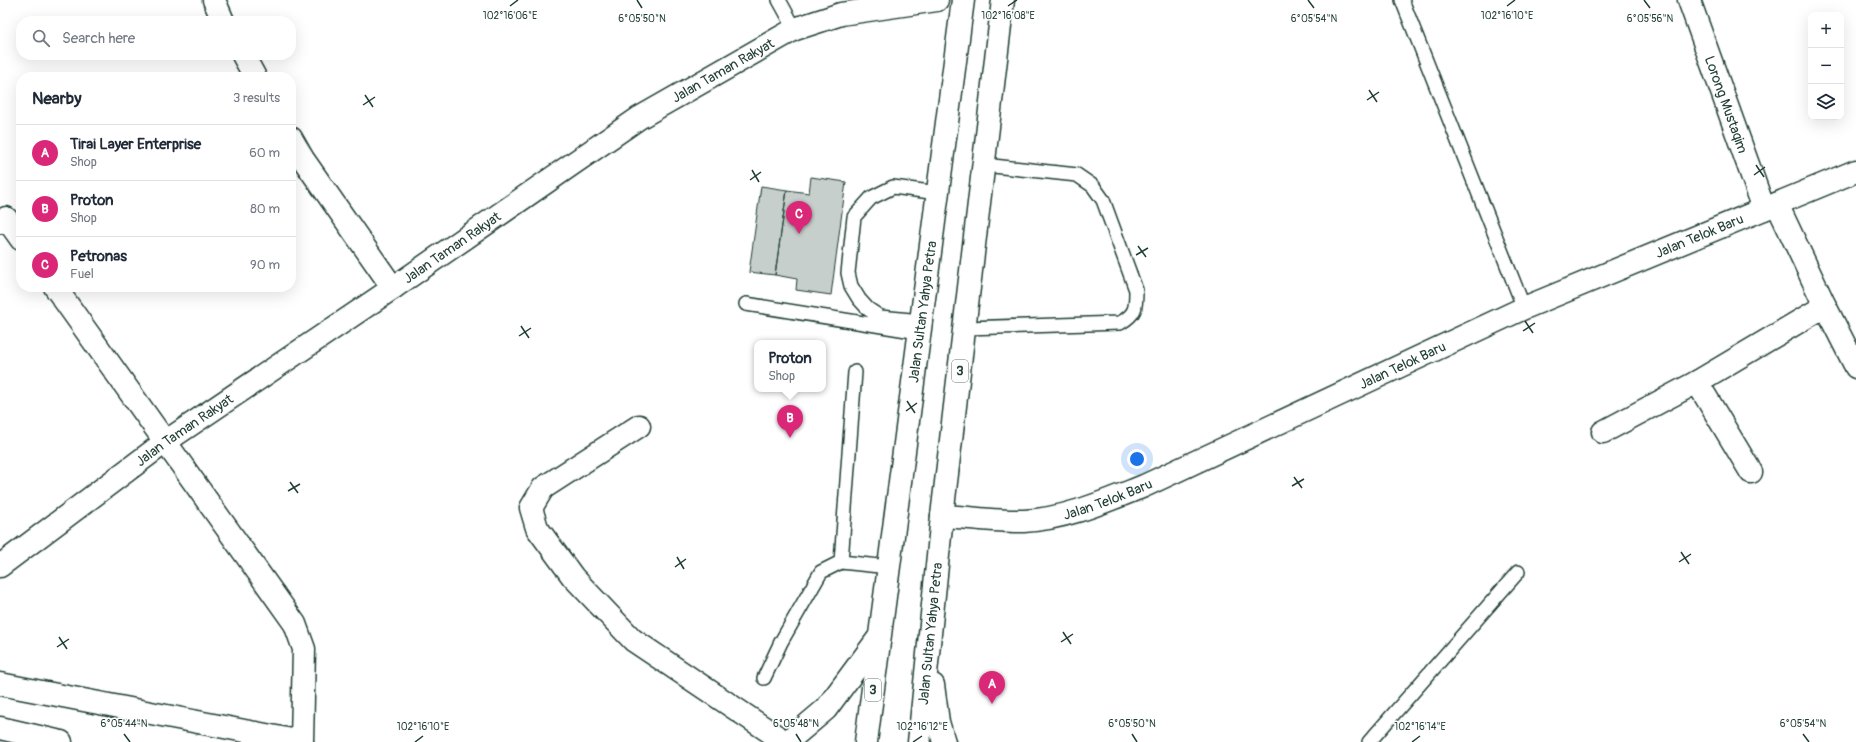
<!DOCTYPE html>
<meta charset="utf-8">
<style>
:root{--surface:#fff;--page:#f2f2f3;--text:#1f2937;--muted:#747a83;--line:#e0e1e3;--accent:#db2777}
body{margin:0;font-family:Pangolin,sans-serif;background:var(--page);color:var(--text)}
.controls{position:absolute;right:12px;top:12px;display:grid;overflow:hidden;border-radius:8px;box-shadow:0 4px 16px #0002}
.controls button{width:36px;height:36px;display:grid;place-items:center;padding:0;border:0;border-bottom:1px solid var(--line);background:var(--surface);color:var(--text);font:20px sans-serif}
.you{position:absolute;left:1137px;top:459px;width:14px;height:14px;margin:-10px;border:3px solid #fff;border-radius:50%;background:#1a73e8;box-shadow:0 0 0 6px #1a73e833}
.badge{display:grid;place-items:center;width:26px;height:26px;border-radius:50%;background:var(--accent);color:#fff;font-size:13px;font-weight:700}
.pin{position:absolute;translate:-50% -33px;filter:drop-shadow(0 1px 2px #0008)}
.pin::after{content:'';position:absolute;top:21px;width:14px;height:12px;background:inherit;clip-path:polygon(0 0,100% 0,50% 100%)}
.popup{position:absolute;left:754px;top:340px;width:72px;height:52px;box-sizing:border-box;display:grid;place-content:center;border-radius:8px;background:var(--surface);filter:drop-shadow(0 1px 3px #0005);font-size:13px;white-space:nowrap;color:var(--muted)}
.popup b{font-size:15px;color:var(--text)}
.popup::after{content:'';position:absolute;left:50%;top:100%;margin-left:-8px;border:8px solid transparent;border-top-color:var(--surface)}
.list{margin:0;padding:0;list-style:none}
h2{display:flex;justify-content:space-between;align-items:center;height:52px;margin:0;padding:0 16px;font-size:17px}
h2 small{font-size:13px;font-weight:400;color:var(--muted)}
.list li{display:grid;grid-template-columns:26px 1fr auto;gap:12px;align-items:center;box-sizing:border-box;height:56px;padding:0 16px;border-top:1px solid var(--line)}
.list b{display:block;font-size:15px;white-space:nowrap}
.list p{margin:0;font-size:13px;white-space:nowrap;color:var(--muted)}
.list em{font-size:13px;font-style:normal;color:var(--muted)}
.icon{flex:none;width:22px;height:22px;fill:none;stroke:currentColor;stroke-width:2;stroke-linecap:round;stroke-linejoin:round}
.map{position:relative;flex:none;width:1856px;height:742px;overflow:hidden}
.search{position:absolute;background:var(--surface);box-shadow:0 4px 16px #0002;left:16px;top:16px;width:280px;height:44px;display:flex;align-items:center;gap:10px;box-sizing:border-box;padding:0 14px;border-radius:16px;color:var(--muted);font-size:15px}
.panel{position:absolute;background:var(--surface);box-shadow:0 4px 16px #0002;left:16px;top:72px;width:280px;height:220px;border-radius:16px}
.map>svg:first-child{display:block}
.building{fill:#c7cfcc;stroke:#1f3d34}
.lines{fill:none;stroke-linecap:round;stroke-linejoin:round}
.service-casing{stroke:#1f3d34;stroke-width:16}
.minor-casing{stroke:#1f3d34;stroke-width:25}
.primary-casing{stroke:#1f3d34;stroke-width:25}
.trunk-casing{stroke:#1f3d34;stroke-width:25}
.service{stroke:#fff;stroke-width:13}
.minor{stroke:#fff;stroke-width:22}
.primary{stroke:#fff;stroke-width:22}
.trunk{stroke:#fff;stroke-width:22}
.ticks{fill:none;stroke:#1f3d34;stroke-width:1.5}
.labels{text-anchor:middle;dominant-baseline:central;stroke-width:3;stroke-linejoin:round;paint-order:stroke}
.shield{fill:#fff;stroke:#627771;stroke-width:1}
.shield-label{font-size:13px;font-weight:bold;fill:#1f3d34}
.street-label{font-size:14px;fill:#1f3d34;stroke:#fff}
.ticks-label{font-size:10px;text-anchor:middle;fill:#1f3d34;stroke:#fff;stroke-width:3;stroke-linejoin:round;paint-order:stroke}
</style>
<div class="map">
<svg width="1856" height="742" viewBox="0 0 1856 742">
<rect width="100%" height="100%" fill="#fff"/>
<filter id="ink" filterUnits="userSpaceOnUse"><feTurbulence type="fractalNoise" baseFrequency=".025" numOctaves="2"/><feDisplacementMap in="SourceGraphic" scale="8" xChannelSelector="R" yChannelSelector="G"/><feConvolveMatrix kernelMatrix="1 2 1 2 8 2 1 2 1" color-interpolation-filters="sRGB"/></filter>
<g filter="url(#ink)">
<path class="building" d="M811 177 846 182 831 295 796 290 797 279 775 275 787 190 809 193Z
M761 186 787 190 775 275 749 272Z"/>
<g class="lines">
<g class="service-casing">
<path id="service" d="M779 0 795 29
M1402 0 1524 308
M746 304 919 332
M921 321 880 317 868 309 859 299 851 286 848 273 854 217 871 198 893 187 938 193
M965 328 1120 323C1136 314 1136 308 1136 290L1103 200 1093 186 1077 175 984 165
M841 562 855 372
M764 678 781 642 821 572 841 562 889 567
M1369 742 1518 572"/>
</g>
<g class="minor-casing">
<g id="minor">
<path d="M214 0 223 21"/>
<path id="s1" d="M1689 0 1764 209"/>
<path d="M243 55 255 77"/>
<path d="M291 138 303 159 393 288"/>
<path d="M0 222 6 218 21 239"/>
<path d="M55 287 295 624 304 649 302 742"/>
<path d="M1825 306 1856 367"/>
<path d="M639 426 543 488 531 508 537 528 573 577 633 640 785 742"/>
<path d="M1603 432 1697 382"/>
<path d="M1751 472 1697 382 1825 306 1777 204"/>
<path id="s2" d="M942 516C967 517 1000 522 1024 521 1066 519 1106 501 1144 486L1524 308 1856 171"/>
<path id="s3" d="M0 566 165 442 393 288 639 118 795 29 841 14 937 0"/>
</g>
</g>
<g class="primary-casing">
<path id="primary" d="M0 684 302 742
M0 728 61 742"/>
</g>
<g class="trunk-casing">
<g id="trunk">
<path d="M933 685 938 722 944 742"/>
<path d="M787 742 826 709 877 640"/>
<path id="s4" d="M866 742 963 0"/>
<path id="s5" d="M919 742 942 516 1003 0"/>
</g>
</g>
<use href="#service" class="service"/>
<use href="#minor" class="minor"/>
<use href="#primary" class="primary"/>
<use href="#trunk" class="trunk"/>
</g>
</g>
<path class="ticks" d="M637 0 642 8M1308 0 1314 8M1644 0 1650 8M510 6 518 0M1008 6 1017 0M1507 6 1515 0M1369 90 1377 102M365 95 373 107M1367 100 1379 92M363 105 375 97M1756 165 1764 177M752 170 759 182M1754 175 1765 167M750 180 761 172M1138 246 1146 257M1136 255 1148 248M1525 321 1533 333M521 326 529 338M1523 331 1535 323M519 336 531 328M907 401 915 413M906 411 917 403M1294 477 1302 488M290 482 298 493M1292 486 1304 479M288 491 300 484M1681 552 1689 564M677 557 684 569M1679 562 1691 554M675 567 686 559M1063 632 1071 644M59 637 67 649M1061 642 1073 634M57 647 69 639M124 734 130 742M796 734 801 742M1132 734 1137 742M1803 734 1809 742M415 742 423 736M913 742 922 736M1412 742 1420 736"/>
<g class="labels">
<g class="shield">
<rect x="952" y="360" width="16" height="22" rx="3"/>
<rect x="865" y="679" width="16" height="22" rx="3"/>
</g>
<g class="shield-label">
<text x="960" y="371">3</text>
<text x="873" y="690">3</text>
</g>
<g class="street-label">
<text stroke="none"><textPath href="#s3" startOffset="877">Jalan Taman Rakyat</textPath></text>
<text stroke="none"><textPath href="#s1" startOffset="111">Lorong Mustaqim</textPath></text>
<text stroke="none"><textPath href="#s2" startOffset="817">Jalan Telok Baru</textPath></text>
<text stroke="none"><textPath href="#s3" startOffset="553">Jalan Taman Rakyat</textPath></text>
<text stroke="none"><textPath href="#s4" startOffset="434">Jalan Sultan Yahya Petra</textPath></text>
<text stroke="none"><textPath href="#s2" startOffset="493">Jalan Telok Baru</textPath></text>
<text stroke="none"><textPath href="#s3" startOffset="229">Jalan Taman Rakyat</textPath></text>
<text stroke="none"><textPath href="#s2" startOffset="169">Jalan Telok Baru</textPath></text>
<text stroke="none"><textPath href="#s5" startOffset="109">Jalan Sultan Yahya Petra</textPath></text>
</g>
</g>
<g class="ticks-label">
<text x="510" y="19">102°16'06"E</text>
<text x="1008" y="19">102°16'08"E</text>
<text x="1507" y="19">102°16'10"E</text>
<text x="642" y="22">6°05'50"N</text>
<text x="1314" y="22">6°05'54"N</text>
<text x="1650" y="22">6°05'56"N</text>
<text x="124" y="727">6°05'44"N</text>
<text x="796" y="727">6°05'48"N</text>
<text x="1132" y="727">6°05'50"N</text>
<text x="1803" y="727">6°05'54"N</text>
<text x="423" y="730">102°16'10"E</text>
<text x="922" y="730">102°16'12"E</text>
<text x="1420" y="730">102°16'14"E</text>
</g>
</svg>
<div class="controls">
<button>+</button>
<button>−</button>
<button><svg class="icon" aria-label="layers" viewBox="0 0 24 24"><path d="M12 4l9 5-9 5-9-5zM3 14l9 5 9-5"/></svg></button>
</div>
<div class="you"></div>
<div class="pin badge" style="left:992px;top:704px">A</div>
<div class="pin badge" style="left:790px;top:438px">B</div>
<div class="popup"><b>Proton</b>Shop</div>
<div class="pin badge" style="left:799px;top:234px">C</div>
<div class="search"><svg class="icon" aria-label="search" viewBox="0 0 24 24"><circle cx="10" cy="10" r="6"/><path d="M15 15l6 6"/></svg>Search here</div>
<section class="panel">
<h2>Nearby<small>3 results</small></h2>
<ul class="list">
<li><span class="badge">A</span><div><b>Tirai Layer Enterprise</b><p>Shop</p></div><em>60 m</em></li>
<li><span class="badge">B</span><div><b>Proton</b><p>Shop</p></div><em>80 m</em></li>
<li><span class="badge">C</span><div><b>Petronas</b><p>Fuel</p></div><em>90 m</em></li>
</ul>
</section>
</div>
